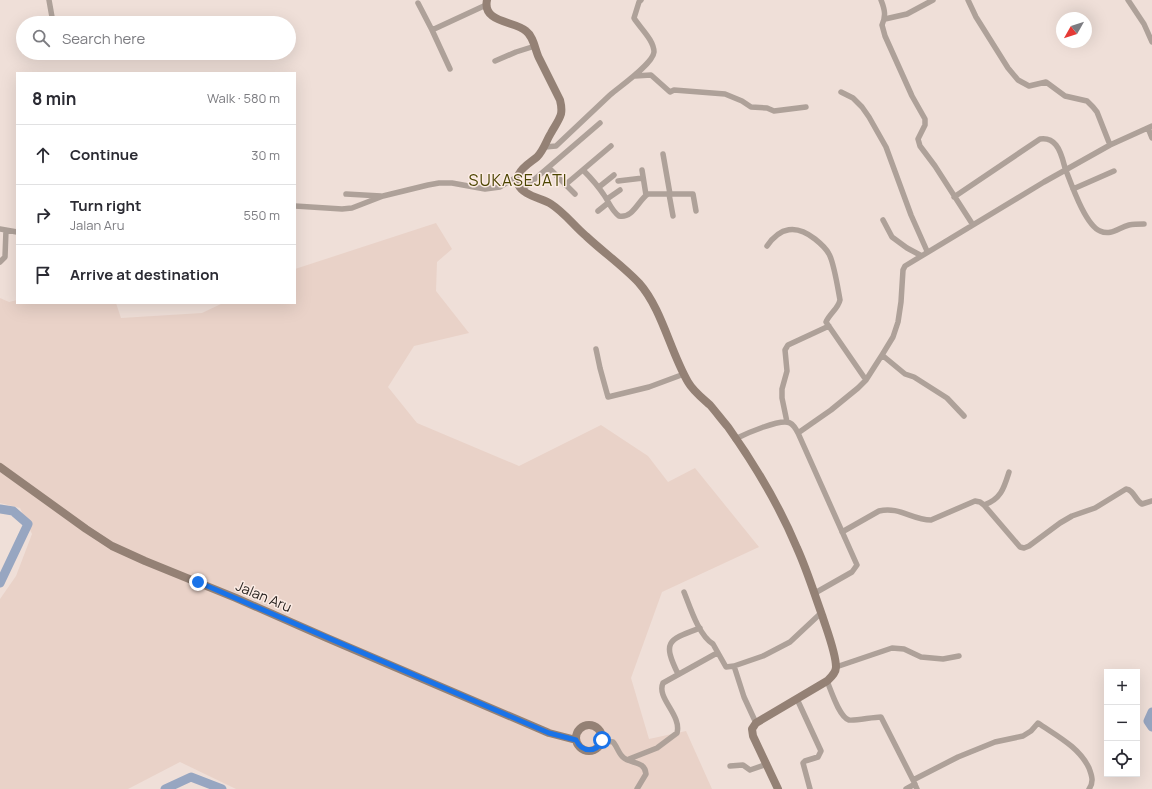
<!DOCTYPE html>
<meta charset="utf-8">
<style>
:root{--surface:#fff;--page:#f7f7f7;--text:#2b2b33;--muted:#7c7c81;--line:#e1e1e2}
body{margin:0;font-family:Manrope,sans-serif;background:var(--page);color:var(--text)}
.controls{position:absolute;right:12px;bottom:12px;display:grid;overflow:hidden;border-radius:0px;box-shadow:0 4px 16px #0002}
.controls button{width:36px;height:36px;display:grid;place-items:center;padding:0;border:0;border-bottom:1px solid var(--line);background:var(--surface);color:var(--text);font:20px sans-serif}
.compass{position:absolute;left:1056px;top:12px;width:36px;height:36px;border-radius:50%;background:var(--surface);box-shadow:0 4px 16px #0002;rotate:231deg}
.stop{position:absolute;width:12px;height:12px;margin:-9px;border:3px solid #1a73e8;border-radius:50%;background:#fff}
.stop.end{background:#1a73e8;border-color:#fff;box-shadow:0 1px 4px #0008}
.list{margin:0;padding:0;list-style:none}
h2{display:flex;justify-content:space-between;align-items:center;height:52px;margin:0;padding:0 16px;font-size:17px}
h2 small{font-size:13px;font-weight:400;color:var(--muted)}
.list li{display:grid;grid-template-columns:26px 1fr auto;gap:12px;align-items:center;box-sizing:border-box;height:60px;padding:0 16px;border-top:1px solid var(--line)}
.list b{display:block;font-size:15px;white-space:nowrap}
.list p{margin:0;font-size:13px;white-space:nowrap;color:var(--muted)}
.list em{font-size:13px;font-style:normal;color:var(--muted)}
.icon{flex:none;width:22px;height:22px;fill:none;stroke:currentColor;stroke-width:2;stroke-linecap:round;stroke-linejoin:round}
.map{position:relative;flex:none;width:1152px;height:789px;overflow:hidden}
.search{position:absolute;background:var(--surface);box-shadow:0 4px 16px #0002;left:16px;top:16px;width:280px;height:44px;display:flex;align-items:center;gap:10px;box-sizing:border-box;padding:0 14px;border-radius:22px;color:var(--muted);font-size:15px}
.panel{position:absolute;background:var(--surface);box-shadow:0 4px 16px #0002;left:16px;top:72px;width:280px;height:232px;border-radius:0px}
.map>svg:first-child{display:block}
.built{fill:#e9d2c8}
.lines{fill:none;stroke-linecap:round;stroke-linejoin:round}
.river{stroke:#97a6c1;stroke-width:9}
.street{stroke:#aea199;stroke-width:5.5}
.secondary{stroke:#948175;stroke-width:8}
.route{stroke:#1a73e8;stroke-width:5}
.labels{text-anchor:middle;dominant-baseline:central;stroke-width:3;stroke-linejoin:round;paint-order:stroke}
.street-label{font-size:14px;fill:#241f1c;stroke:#fcece5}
.quarter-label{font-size:16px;letter-spacing:1px;fill:#4b4400;stroke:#fcece5}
</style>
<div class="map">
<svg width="1152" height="789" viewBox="0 0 1152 789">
<rect width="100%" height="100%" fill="#efdfd8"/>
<path class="built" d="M436 223 452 249 437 262 436 291 469 333 414 346 388 387 417 423 519 466 601 425 648 456 668 482 695 468 759 547 662 592 631 678 649 739 686 731 712 789H236L180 762 128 789H0V599L16 576 32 534 20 508 0 503V298L9 302 17 300V303H66L67 304 116 303 121 318 202 313 223 303H295V269Z"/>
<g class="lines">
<path class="river" d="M0 509 13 511 28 524 0 583
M1152 712 1148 721 1152 727
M165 789 191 777 222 789"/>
<path class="street" d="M49 0 52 17
M881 0C885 10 886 16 882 25L885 36 912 96 925 119V125L918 139 920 146 935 166 973 225
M968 0 976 17 1008 68 1018 80 1029 86 1046 82 1065 96 1087 101 1093 107 1097 112 1110 145
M1128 0 1144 24 1152 42
M418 3 432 30 450 69
M885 19 907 14 933 0
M432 30 486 5
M495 61 516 52 535 46
M635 76 651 75 670 92 674 90 725 94 742 101 751 107 767 108 774 111 806 107
M841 92 853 98 862 107 869 117 886 147 911 215 927 251
M1148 128 1152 138
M545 147 556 146C574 129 592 112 610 95 619 87 653 64 654 52 654 40 640 28 634 18L639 2 641 0
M663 154 670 194
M549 168 575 194
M583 170C591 178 598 186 604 195 609 202 611 210 619 216 633 219 639 199 648 194H693L696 211
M642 170 646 195
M618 181 643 178
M565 185 611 146
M599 187 614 175
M1073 189 1114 171
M522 190 600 123
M346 194 381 196
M669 194 673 216
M954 197 1040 139C1047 138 1052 140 1056 145 1061 151 1063 160 1065 168 1071 183 1085 225 1100 231 1111 236 1118 228 1129 225 1134 224 1139 224 1144 224
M607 199 620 190
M295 206 342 209 352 208 383 196 428 185 439 183H452L485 189 500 187 518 176
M598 211 608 203
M883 220 892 237 907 248 920 255
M0 229 17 232
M767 246C780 227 796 224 815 239 820 243 826 248 829 254 834 263 838 289 840 300 838 309 830 313 826 322L866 380
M0 262 5 257 6 230
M596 349 600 368 608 397 649 387 684 374
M882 355 905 374 914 377 947 398 964 416
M787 422 782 398V389L787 371 785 350 788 345 829 326
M798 433 857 565 852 572 815 593
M735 439C745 434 781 418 790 423 794 425 796 429 798 433L831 410 858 388 866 380 882 355 893 337 898 322 901 302 903 270 905 266 1044 182 1110 145 1152 126
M984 505C1001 499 1004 488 1009 472
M842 532 879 511C899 506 912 520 931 520L975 501 980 502 984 505 1020 547 1024 548 1029 546 1060 523 1072 516 1095 508 1126 489C1134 490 1135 500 1142 504L1152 501
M684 592C690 607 699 636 713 644L726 667 734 666 744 697 756 723
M734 666 763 656 790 642 821 613
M836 667 892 648 904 649 921 657 943 659 959 656
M678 674C662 641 668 640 700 628
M827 681C831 690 839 717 849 720 855 721 873 717 881 717L913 780 917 789
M797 699 821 751 818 757 805 761 803 763 810 789
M602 740 613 742C617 746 619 755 624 758 632 764 645 761 646 774L637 789
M629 759 657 748 677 733C682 715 656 698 663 683L717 653
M730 766 743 765 750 770 767 764
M913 780 958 757 995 742 1023 736 1031 731 1038 723C1057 736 1079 747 1089 768 1092 776 1094 782 1089 789
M906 789 915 784"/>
<path class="secondary" d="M487 0C482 23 515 21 526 31 534 37 535 50 539 58 546 72 553 86 560 100 561 104 562 109 561 114 559 121 554 127 551 133 546 141 544 150 537 157 531 162 522 167 519 174 517 177 517 182 518 184 523 196 542 198 551 204 565 213 574 226 586 236 603 252 623 266 639 283 662 309 670 351 688 382 693 391 702 398 710 405 716 412 722 420 728 427 755 465 779 505 797 548 807 570 814 593 822 615 826 628 836 653 836 667 836 673 831 677 827 681L756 723 752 729 753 736 778 789
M0 467 86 529 112 546 145 561 236 598 327 638 549 733 576 740
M576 738a13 13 0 1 1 26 0a13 13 0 1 1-26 0Z"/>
</g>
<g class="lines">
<path class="route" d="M198 582 549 733 576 740C582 753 597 753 602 740"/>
</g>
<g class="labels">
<g class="street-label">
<text transform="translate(264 596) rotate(23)">Jalan Aru</text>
</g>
<g class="quarter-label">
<text x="518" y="180">SUKASEJATI</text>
</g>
</g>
</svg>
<div class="controls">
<button>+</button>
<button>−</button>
<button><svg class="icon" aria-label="locate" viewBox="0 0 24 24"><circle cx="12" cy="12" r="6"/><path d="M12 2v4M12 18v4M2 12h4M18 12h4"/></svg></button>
</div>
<svg class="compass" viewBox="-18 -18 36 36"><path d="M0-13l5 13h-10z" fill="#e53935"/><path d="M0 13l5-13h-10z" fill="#7c7c81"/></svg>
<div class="stop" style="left:602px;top:740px"></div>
<div class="stop end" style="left:198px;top:582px"></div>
<div class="search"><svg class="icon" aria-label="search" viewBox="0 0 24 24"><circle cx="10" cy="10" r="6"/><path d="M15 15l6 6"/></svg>Search here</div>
<section class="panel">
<h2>8 min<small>Walk · 580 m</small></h2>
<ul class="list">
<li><svg class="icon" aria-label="ahead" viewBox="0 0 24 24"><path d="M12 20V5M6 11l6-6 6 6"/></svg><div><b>Continue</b></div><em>30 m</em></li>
<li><svg class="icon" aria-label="right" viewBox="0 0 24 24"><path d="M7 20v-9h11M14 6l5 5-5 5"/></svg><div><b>Turn right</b><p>Jalan Aru</p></div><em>550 m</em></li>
<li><svg class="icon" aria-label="arrive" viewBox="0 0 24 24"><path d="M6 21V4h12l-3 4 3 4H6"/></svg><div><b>Arrive at destination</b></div></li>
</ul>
</section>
</div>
